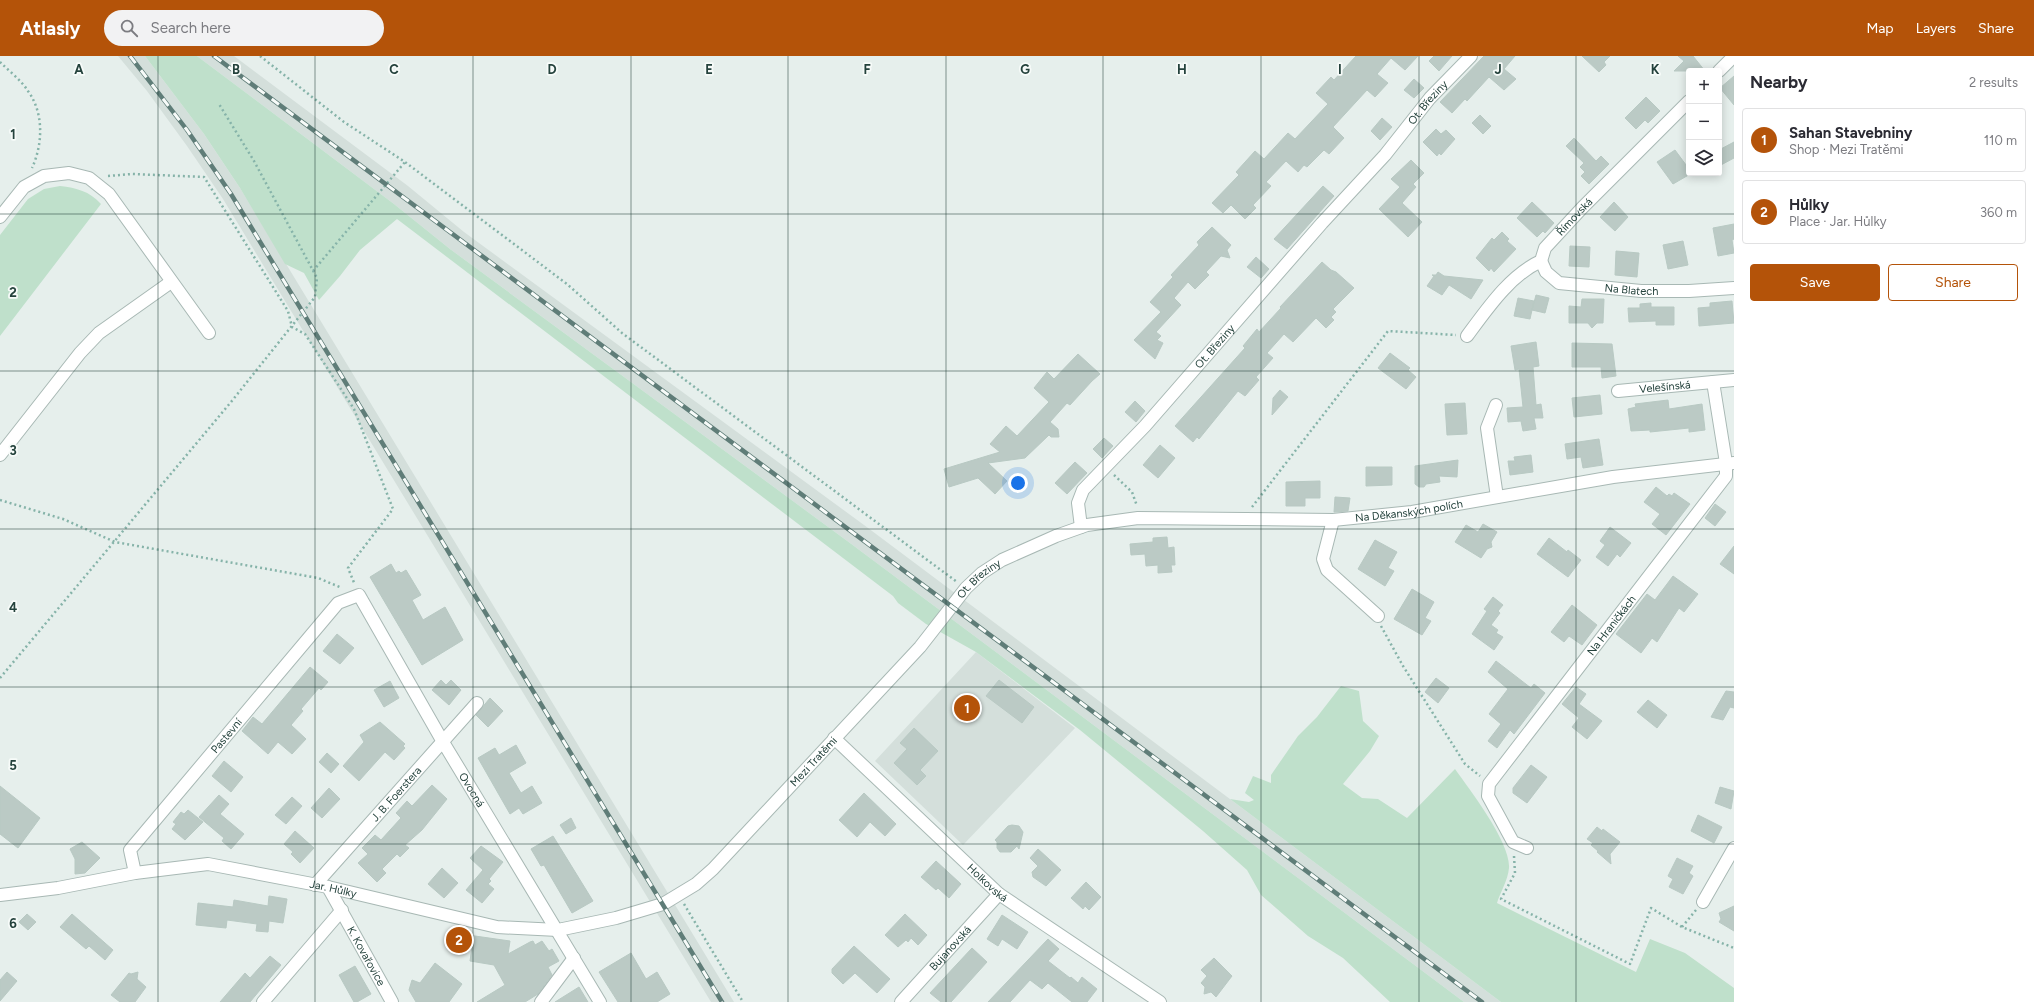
<!DOCTYPE html>
<meta charset="utf-8">
<style>
:root{--surface:#fff;--page:#f2f2f3;--text:#2b2b33;--muted:#7c7c81;--line:#e1e1e2;--accent:#b45309}
body{margin:0;font-family:Figtree,sans-serif;background:var(--page);color:var(--text)}
.controls{position:absolute;right:12px;top:12px;display:grid;overflow:hidden;border-radius:4px;box-shadow:0 2px 10px #0003}
.controls button{width:36px;height:36px;display:grid;place-items:center;padding:0;border:0;border-bottom:1px solid var(--line);background:var(--surface);color:var(--text);font:20px sans-serif}
.you{position:absolute;left:1018px;top:427px;width:14px;height:14px;margin:-10px;border:3px solid #fff;border-radius:50%;background:#1a73e8;box-shadow:0 0 0 6px #1a73e833}
.badge{display:grid;place-items:center;width:26px;height:26px;border-radius:50%;background:var(--accent);color:#fff;font-size:13px;font-weight:700}
.pin{position:absolute;translate:-50% -50%;border:2px solid #fff;box-shadow:0 1px 4px #0006}
.list{margin:0;padding:0;list-style:none}
h2{display:flex;justify-content:space-between;align-items:center;height:52px;margin:0;padding:0 16px;font-size:17px}
h2 small{font-size:13px;font-weight:400;color:var(--muted)}
.list li{display:grid;grid-template-columns:26px 1fr auto;gap:12px;align-items:center;box-sizing:border-box;height:64px;margin:0 8px 8px;padding:0 8px;border:1px solid var(--line);border-radius:4px}
.list b{display:block;font-size:15px;white-space:nowrap}
.list p{margin:0;font-size:13px;white-space:nowrap;color:var(--muted)}
.list em{font-size:13px;font-style:normal;color:var(--muted)}
.actions{display:flex;gap:8px;padding:12px 16px}
.actions a{flex:1;padding:9px 0;border:1px solid var(--accent);border-radius:4px;text-align:center;font-size:14px;color:var(--accent)}
.actions .main{background:var(--accent);color:#fff}
.icon{flex:none;width:22px;height:22px;fill:none;stroke:currentColor;stroke-width:2;stroke-linecap:round;stroke-linejoin:round}
.map{position:relative;flex:none;width:1734px;height:946px;overflow:hidden}
header{display:flex;align-items:center;gap:24px;box-sizing:border-box;height:56px;padding:0 20px;background:var(--accent);color:#fff}
header strong{font-size:19px}
nav{display:flex;gap:22px;margin-inline-start:auto;font-size:14px}
.search{width:280px;height:36px;background:var(--page);display:flex;align-items:center;gap:10px;box-sizing:border-box;padding:0 14px;border-radius:22px;color:var(--muted);font-size:15px}
main{display:flex}
aside{flex:1;background:var(--surface)}
.map>svg:first-child{display:block}
.built{fill:#d4dfdb}
.green{fill:#bfe0cb}
.building{fill:#bbcac5;stroke:#b8c9c3}
.lines{fill:none;stroke-linecap:round;stroke-linejoin:round}
.minor-casing{stroke:#a8b8b4;stroke-width:14}
.path{stroke:#86b3a9;stroke-width:2.5;stroke-dasharray:2 3;stroke-linecap:butt}
.minor{stroke:#fff;stroke-width:12}
.rail-casing{stroke:#5f7d78;stroke-width:4.5}
.rail{stroke:#f7fbf9;stroke-width:3;stroke-dasharray:9;stroke-linecap:butt}
.grid{fill:none;stroke:#24423c;stroke-width:1;stroke-opacity:0.55}
.labels{text-anchor:middle;dominant-baseline:central;stroke-width:3.5;stroke-linejoin:round;paint-order:stroke}
.street-label{font-size:11px;fill:#24423c;stroke:#f7fbf9}
.grid-label{font-size:13px;text-anchor:middle;font-weight:bold;fill:#24423c;stroke:#f7fbf9;stroke-width:3.5;stroke-linejoin:round;paint-order:stroke}
</style>
<header>
<strong>Atlasly</strong>
<div class="search"><svg class="icon" aria-label="search" viewBox="0 0 24 24"><circle cx="10" cy="10" r="6"/><path d="M15 15l6 6"/></svg>Search here</div>
<nav><a>Map</a><a>Layers</a><a>Share</a></nav>
</header>
<main>
<div class="map">
<svg width="1734" height="946" viewBox="0 0 1734 946">
<rect width="100%" height="100%" fill="#e6efec"/>
<path class="built" d="M118 0H145L204 78 240 132 734 946H711L223 143 187 90 147 35Z
M197 0H234L408 130 464 176 864 469 1501 946H1464L850 487 450 193 394 148Z
M976 596 1075 672 963 789 875 705Z"/>
<path class="green" d="M145 0H197L394 148 450 193 850 487 1464 946H1390L1343 902 1308 880 1261 839 1247 814 1203 775 1080 674 976 596 926 568 898 547 893 540 397 163 360 194 340 220 319 244 304 217 285 208 240 132 204 78Z
M60 130C77 132 89 135 101 148L0 280V179L28 143 44 133Z
M1341 630 1359 635 1363 665 1379 680 1370 695 1343 728 1362 742 1378 743 1407 762 1455 713C1470 734 1511 787 1509 812 1508 824 1500 837 1497 847L1636 916 1650 883 1685 897 1734 932V946H1501L1230 743 1249 746 1254 744 1245 737 1253 720 1271 727V719L1298 680 1317 661Z"/>
<path class="building" d="M1356 0H1418L1405 14 1391 2 1377 18 1388 27 1375 41 1367 34 1333 71 1344 82 1329 98 1324 94 1307 111 1304 109 1298 116 1286 105 1266 126 1271 130 1253 149 1256 152 1245 163 1231 149 1223 157 1212 147 1239 119 1236 116 1255 95 1264 103 1288 77 1295 83 1328 48 1316 37 1331 21 1334 24Z
M1434 0H1452L1439 15 1429 5Z
M1484 0H1515L1504 13 1516 23 1504 34 1489 21 1467 45 1465 43 1452 57 1440 46Z
M1582 0H1610L1604 6 1606 9 1599 16Z
M1678 0H1693L1705 15H1674L1684 5Z
M1734 20V49L1720 32Z
M1414 23 1424 32 1414 42 1404 34Z
M1646 41 1660 55 1648 67 1645 64 1636 73 1625 62Z
M1480 59 1491 70 1483 78 1472 67Z
M1382 62 1392 71 1380 84 1371 75Z
M1436 73 1441 78 1446 74 1455 83 1441 99 1439 97 1437 100 1423 86Z
M1574 82 1596 105 1601 100 1609 108 1589 128 1581 120 1585 116 1580 111 1584 107 1566 90Z
M1734 86V102L1719 110V94Z
M1675 94 1689 113V117H1692L1673 128 1657 106Z
M1411 104 1424 117 1413 128 1416 131 1402 147 1422 166 1408 181 1379 153 1400 131 1391 123Z
M1323 130 1334 140 1287 193 1274 183Z
M1532 146 1554 167 1545 177 1543 175 1537 181 1517 162Z
M1614 146 1628 161 1615 175 1600 161Z
M1734 168V183L1732 184 1734 197 1718 200 1713 172Z
M1212 171 1231 189 1227 194 1230 202 1221 200 1206 216 1209 219 1195 233 1188 226 1174 242 1181 249 1156 276 1161 280 1157 284 1163 287 1155 303 1134 284 1161 256 1150 246 1173 221 1171 219 1199 189 1197 186Z
M1502 176 1509 183 1507 185 1516 193 1494 216 1491 212 1489 215 1476 202 1492 182 1494 184Z
M1683 185 1688 209 1668 213 1663 189Z
M1570 190 1590 191 1589 211 1569 210Z
M1616 195 1639 197 1637 221 1615 219Z
M1256 201 1269 213 1261 222 1247 211Z
M1322 206 1331 214 1336 216 1354 232 1333 253 1336 256 1331 261 1334 264 1326 272 1316 262 1293 286 1284 278 1267 297 1273 302 1256 321 1259 324 1245 340 1238 335 1199 383 1197 381 1193 386 1175 370 1245 292 1243 290 1257 273 1259 276 1281 252 1280 251Z
M1438 216 1444 220 1483 224 1471 243 1449 229 1442 239 1427 230 1434 220 1432 219H1436Z
M1536 239 1549 242 1545 257 1532 254Z
M1518 242 1534 245 1530 263 1514 260Z
M1582 243H1604L1603 267H1597L1592 272 1588 267H1569V250L1581 251Z
M1732 245 1734 267 1699 270 1698 252 1710 251V247Z
M1651 247V251H1674V269H1656V265L1629 266 1628 252H1640V248Z
M1536 286 1539 310 1533 311 1536 349 1541 348 1543 362H1534L1536 373 1523 375 1521 365 1508 366 1507 352 1523 351 1519 313 1515 314 1511 290Z
M1572 287 1612 288 1616 320 1602 322 1601 311H1572Z
M1390 297 1410 312 1408 314 1416 321 1406 333 1378 312Z
M1078 298 1100 318 1092 325 1070 349 1067 347 1050 366 1058 373 1059 381H1051L1049 379 1025 402 988 407 1007 425 995 438 978 422 949 431 944 413 1000 396 990 388 1006 370 1017 380 1049 346 1034 332 1047 316 1054 323Z
M1280 334 1288 341 1272 359 1273 342Z
M1600 339 1602 358 1574 361 1572 342Z
M1668 344 1669 353 1702 348 1705 374 1689 376V372L1650 376V374L1631 375 1628 353 1636 351 1635 348Z
M1135 345 1145 355 1136 366 1125 356Z
M1465 347 1467 378 1447 379 1445 348Z
M1104 382 1113 390 1102 402 1093 393Z
M1599 383 1603 409 1583 412 1581 401 1567 403 1565 388Z
M1160 389 1175 402 1158 422 1143 409Z
M1531 399 1533 416 1510 419 1508 405H1515L1514 401Z
M1458 404 1457 421 1439 420 1440 426 1426 428 1424 431H1419L1415 428V410Z
M1075 406 1087 417 1067 438 1055 427Z
M1366 411H1392V429L1366 430Z
M1320 425V442H1305V450H1286V426Z
M1656 431 1667 440 1669 438 1672 440 1674 437 1690 448 1666 479 1652 468 1660 458 1644 446Z
M1335 441 1350 442 1348 455 1334 456Z
M1715 448 1726 456 1715 470 1705 462Z
M1483 468 1497 476 1491 486 1492 491 1487 493 1481 502 1455 486 1466 469 1478 476Z
M1610 471 1631 487 1620 501 1617 498 1608 510 1596 501 1605 489 1600 485Z
M1167 481 1168 492 1174 491 1175 509H1171L1172 516 1158 517V509L1146 510 1145 498 1131 499 1130 488 1153 486V482Z
M1549 482 1567 496 1568 494 1581 504 1568 521 1537 498Z
M1375 484 1397 496 1388 512 1394 515 1385 530 1358 513Z
M1734 490V518L1720 508Z
M391 508 396 517 399 515 401 517 406 514 421 539 412 544 423 564 445 551 463 584 422 609 370 521Z
M1673 520 1698 538 1684 556 1679 552 1657 586 1652 582 1641 597 1616 578 1647 538 1655 544Z
M1412 533 1434 546 1425 562 1431 565 1422 579 1394 563Z
M1493 541 1503 549 1498 555 1500 557 1491 569 1498 574 1496 577 1503 581 1494 594 1472 578 1487 555 1484 553Z
M1572 549 1597 569 1582 589 1569 580 1564 586 1551 576Z
M337 578 354 592 340 608 323 595Z
M1496 605 1531 632 1534 628 1545 637 1514 678 1510 674 1497 692 1488 685 1501 668 1489 658 1508 633 1488 616Z
M310 611 328 626 321 634 319 632 301 653 303 655 291 669 306 683 292 698 278 686 268 698 242 675 253 661 262 668Z
M1436 622 1449 632 1438 647 1425 636Z
M441 624 446 629 451 624 461 634 449 649 432 634Z
M999 624 1034 651 1022 667 986 640Z
M390 625 399 642 384 651 374 634Z
M1576 631 1586 638 1579 648 1602 665 1587 683 1572 671 1579 662 1562 648Z
M1726 635 1734 636V652L1730 651 1723 664 1711 661Z
M490 642 503 655 488 671 476 659Z
M1648 644 1667 659 1657 672 1637 656Z
M380 666 405 688 403 690 405 692 394 704 385 696 359 725 343 710 364 686 360 679Z
M914 672 938 695 920 714 926 720 917 729 894 707 907 693 900 687Z
M516 689 526 707 509 717 521 737 532 730 542 747 523 758 519 752 510 758 478 702 495 692 499 699Z
M327 697 339 708 331 717 319 706Z
M224 705 243 721 231 736 212 720Z
M1531 709 1547 721 1527 747 1513 737V732Z
M432 729 447 743 422 774 405 789 409 792 400 801 397 798 382 813 386 817 377 826 358 807 368 798 362 792 375 779 381 784 401 762 396 757 407 745 412 750Z
M0 730 40 762 18 792 0 778Z
M1720 731 1734 735 1731 753 1715 747Z
M329 732 340 743 322 762 311 752Z
M864 737 896 768 885 780 870 766 857 781 839 764Z
M219 739 229 748 220 758 244 778 231 793 222 785 224 782 199 761Z
M292 741 302 750 286 768 275 759Z
M188 754 203 766 185 784 172 773 176 768 173 766 181 756 184 758Z
M1698 759 1722 771 1714 787 1691 775Z
M571 762 576 772 566 778 560 769Z
M1012 769 1019 770 1023 776 1019 793 1017 790 1011 796H1000L997 792V786L995 784 1008 770Z
M1597 771 1602 775 1603 773 1620 786 1610 798 1611 808 1597 796 1598 795 1591 789 1593 787 1587 783Z
M295 775 314 792 300 807 291 798 293 796 284 788Z
M553 780 593 845 572 857 544 809 541 810 531 793Z
M82 786 100 802 85 817 75 818V803L70 793Z
M481 790 503 806 489 823 491 825 488 828 494 833 482 847 466 834 483 814 470 802Z
M1038 793 1061 814 1046 830 1033 821 1032 816 1038 810 1030 802Z
M1677 802 1693 810 1689 817 1693 820 1683 838 1669 831 1673 823 1668 820Z
M936 805 961 828 949 842 938 832 936 834 921 821Z
M442 812 458 827 444 842 428 828Z
M1086 826 1101 841 1089 854 1085 850 1083 853 1071 842Z
M269 840 287 843 283 867 269 865 268 876 256 875 257 868 227 864 226 872 196 869 198 847 233 851 234 844 268 850Z
M1734 850V875L1719 866 1721 863 1719 857Z
M27 858 36 866 28 874 19 866Z
M72 858 113 894 105 904 89 890 86 893 60 871Z
M905 858 927 879 918 889 911 882 908 886 906 884 898 891 885 879Z
M1002 859 1028 876 1017 893 1002 883 998 890 987 883Z
M454 877 510 885 508 898 530 886 533 885 535 889 542 885 549 895 552 893 559 905 548 911 552 919 538 938 525 946H477L505 929 494 909 470 905 472 891 453 890Z
M1048 883 1059 893 1048 905 1070 922 1071 921 1078 927 1082 921 1097 933 1087 946H1072L1048 927 1042 933 1030 924 1010 946H988Z
M854 890 890 923 877 937 855 917 843 928 832 917V913Z
M972 892 987 906 951 946H941L930 937Z
M631 897 646 923 657 916 670 938 657 946H618L599 916Z
M270 900 281 909 250 946H220L245 917 250 922Z
M1214 902 1232 920 1216 941 1211 936 1204 938 1205 931 1201 927 1207 920 1201 914Z
M435 907 462 928 449 946H416L409 934 412 924 420 927Z
M355 910 371 938 357 946H354L339 919Z
M7 916 17 925 0 945V924Z
M138 916 137 923 146 931 135 946H120L111 939 129 917 131 918Z
M579 931 588 946H555Z"/>
<g class="lines">
<g class="minor-casing">
<g id="minor">
<path d="M1719 15 1734 0"/>
<path d="M0 161 24 131 44 120 69 117 89 122 109 138 209 277"/>
<path id="s1" d="M1541 205 1546 216 1559 227 1641 235H1689L1734 232"/>
<path id="s2" d="M1467 280C1487 253 1510 219 1541 205L1545 192 1582 152 1689 45"/>
<path id="s3" d="M1618 335 1734 324"/>
<path d="M1496 349 1487 372 1497 441"/>
<path d="M0 399 80 297 99 277 171 226"/>
<path d="M1333 464 1323 503 1327 514 1378 560"/>
<path id="s4" d="M1081 471 1078 447 1083 434 1145 370 1322 167 1385 99 1430 42 1471 0"/>
<path id="s5" d="M834 682 999 838 1160 946"/>
<path id="s6" d="M1527 792 1513 786 1488 740 1489 728 1726 420V407L1713 326"/>
<path id="s7" d="M135 817 130 794 338 547 359 539 443 686 600 946"/>
<path id="s8" d="M315 829 477 647"/>
<path id="s9" d="M328 831 392 946"/>
<path id="s10" d="M0 839 58 832 135 817 208 808 328 831 497 871 558 874 616 862 663 848 696 828 713 813 920 591 966 532 982 517 1002 504 1056 480 1087 469 1138 462 1333 464 1412 456 1613 421 1734 407"/>
<path d="M1703 846 1734 792"/>
<path d="M263 946 342 854"/>
<path d="M541 946 574 902"/>
<path id="s11" d="M901 946 999 838"/>
</g>
</g>
<path class="path" d="M260 0 344 66 405 106 567 228 622 277 957 526
M0 6C9 15 21 24 28 35 44 57 43 88 32 112
M108 120 132 118 204 121 288 255 292 271 305 278 354 353 393 453 348 512 355 529
M313 215 405 106
M1114 419 1132 436 1137 450
M0 444 63 463 115 486 318 522 342 532
M1252 451 1388 275 1456 279
M1381 570 1403 610 1465 708 1480 720
M0 622 231 346 315 241 317 222 254 105 219 48
M1514 800 1515 817 1501 843 1630 908 1651 852 1682 871
M684 848 743 946
M1696 854 1682 871 1734 892"/>
<use href="#minor" class="minor"/>
<g class="rail-casing">
<path id="rail" d="M130 0 187 74 231 138 722 946
M214 0 1482 946"/>
</g>
<use href="#rail" class="rail"/>
</g>
<path class="grid" d="M158 0V946M315 0V946M473 0V946M631 0V946M788 0V946M946 0V946M1103 0V946M1261 0V946M1419 0V946M1576 0V946M0 158H1734M0 315H1734M0 473H1734M0 631H1734M0 788H1734"/>
<g class="labels">
<g class="street-label">
<text stroke="none"><textPath href="#s4" startOffset="557">Ot. Březiny</textPath></text>
<text stroke="none"><textPath href="#s2" startOffset="163">Římovská</textPath></text>
<text stroke="none"><textPath href="#s1" startOffset="102">Na Blatech</textPath></text>
<text stroke="none"><textPath href="#s4" startOffset="233">Ot. Březiny</textPath></text>
<text stroke="none"><textPath href="#s3" startOffset="47">Velešínská</textPath></text>
<text stroke="none"><textPath href="#s10" startOffset="1576">Na Děkanských polích</textPath></text>
<text stroke="none"><textPath href="#s10" startOffset="1131">Ot. Březiny</textPath></text>
<text stroke="none"><textPath href="#s6" startOffset="280">Na Hraničkách</textPath></text>
<text stroke="none"><textPath href="#s7" startOffset="173">Pastevní</textPath></text>
<text stroke="none"><textPath href="#s10" startOffset="884">Mezi Tratěmi</textPath></text>
<text stroke="none"><textPath href="#s7" startOffset="594">Ovocná</textPath></text>
<text stroke="none"><textPath href="#s8" startOffset="122">J. B. Foerstera</textPath></text>
<text stroke="none"><textPath href="#s5" startOffset="211">Holkovská</textPath></text>
<text stroke="none"><textPath href="#s10" startOffset="338">Jar. Hůlky</textPath></text>
<text stroke="none"><textPath href="#s11" startOffset="73">Bujanovská</textPath></text>
<text stroke="none"><textPath href="#s9" startOffset="79">K. Kovařovice</textPath></text>
</g>
</g>
<g class="grid-label">
<text x="79" y="18">A</text>
<text x="236" y="18">B</text>
<text x="394" y="18">C</text>
<text x="552" y="18">D</text>
<text x="709" y="18">E</text>
<text x="867" y="18">F</text>
<text x="1025" y="18">G</text>
<text x="1182" y="18">H</text>
<text x="1340" y="18">I</text>
<text x="1498" y="18">J</text>
<text x="1655" y="18">K</text>
<text x="13" y="83">1</text>
<text x="13" y="241">2</text>
<text x="13" y="399">3</text>
<text x="13" y="556">4</text>
<text x="13" y="714">5</text>
<text x="13" y="872">6</text>
</g>
</svg>
<div class="controls">
<button>+</button>
<button>−</button>
<button><svg class="icon" aria-label="layers" viewBox="0 0 24 24"><path d="M12 4l9 5-9 5-9-5zM3 14l9 5 9-5"/></svg></button>
</div>
<div class="you"></div>
<div class="pin badge" style="left:967px;top:652px">1</div>
<div class="pin badge" style="left:459px;top:884px">2</div>
</div>
<aside>
<h2>Nearby<small>2 results</small></h2>
<ul class="list">
<li><span class="badge">1</span><div><b>Sahan Stavebniny</b><p>Shop · Mezi Tratěmi</p></div><em>110 m</em></li>
<li><span class="badge">2</span><div><b>Hůlky</b><p>Place · Jar. Hůlky</p></div><em>360 m</em></li>
</ul>
<div class="actions"><a class="main">Save</a><a>Share</a></div>
</aside>
</main>
